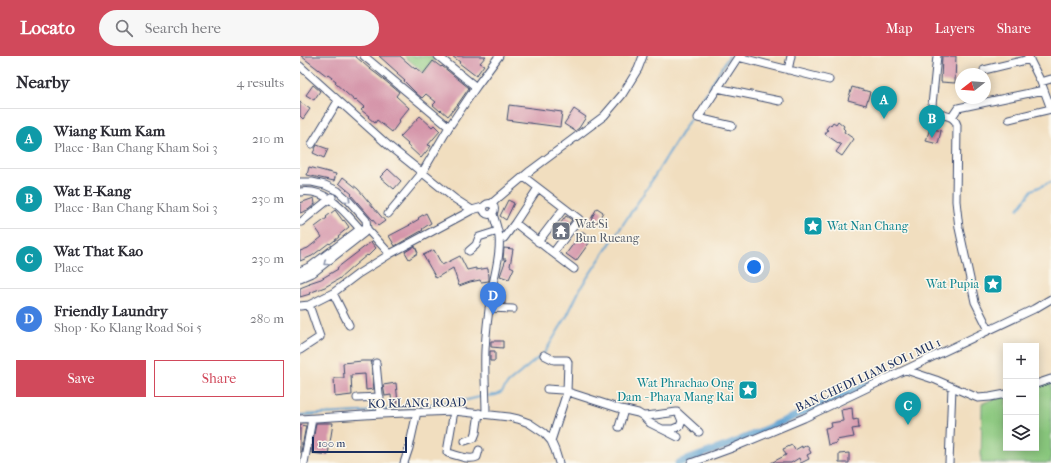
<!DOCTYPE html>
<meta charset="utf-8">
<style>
:root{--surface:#fff;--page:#f7f7f7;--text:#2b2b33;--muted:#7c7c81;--line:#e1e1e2;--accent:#d1495b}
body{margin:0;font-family:"IM FELL French Canon",serif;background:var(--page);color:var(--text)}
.controls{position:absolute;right:12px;bottom:12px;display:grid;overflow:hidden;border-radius:0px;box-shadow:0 2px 10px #0003}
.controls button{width:36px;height:36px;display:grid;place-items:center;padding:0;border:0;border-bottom:1px solid var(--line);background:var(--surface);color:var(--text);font:20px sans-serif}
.compass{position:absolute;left:655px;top:12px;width:36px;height:36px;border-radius:50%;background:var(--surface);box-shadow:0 2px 10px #0003;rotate:253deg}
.scale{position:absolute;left:12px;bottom:10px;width:95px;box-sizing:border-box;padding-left:4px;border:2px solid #1b2f5e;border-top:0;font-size:11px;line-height:14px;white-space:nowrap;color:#1b2f5e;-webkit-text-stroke:3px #fbf7ec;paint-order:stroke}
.you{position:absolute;left:454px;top:211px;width:14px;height:14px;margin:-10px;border:3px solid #fff;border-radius:50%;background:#1a73e8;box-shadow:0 0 0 6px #1a73e833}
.badge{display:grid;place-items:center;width:26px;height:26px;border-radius:50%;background:var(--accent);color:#fff;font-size:13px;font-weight:700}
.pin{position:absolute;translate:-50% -33px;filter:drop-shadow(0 1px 2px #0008)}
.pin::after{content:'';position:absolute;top:21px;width:14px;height:12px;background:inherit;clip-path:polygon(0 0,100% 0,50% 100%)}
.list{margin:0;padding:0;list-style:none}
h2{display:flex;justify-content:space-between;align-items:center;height:52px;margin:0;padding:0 16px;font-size:17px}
h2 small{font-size:13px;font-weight:400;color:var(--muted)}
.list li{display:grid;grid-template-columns:26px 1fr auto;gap:12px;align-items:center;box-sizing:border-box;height:60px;padding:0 16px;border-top:1px solid var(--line)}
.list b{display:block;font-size:15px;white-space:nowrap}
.list p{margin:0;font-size:13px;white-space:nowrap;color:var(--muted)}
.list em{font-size:13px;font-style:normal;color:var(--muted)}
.actions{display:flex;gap:8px;padding:12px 16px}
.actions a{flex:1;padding:9px 0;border:1px solid var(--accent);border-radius:0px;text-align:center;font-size:14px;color:var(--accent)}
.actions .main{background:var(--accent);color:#fff}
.icon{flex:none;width:22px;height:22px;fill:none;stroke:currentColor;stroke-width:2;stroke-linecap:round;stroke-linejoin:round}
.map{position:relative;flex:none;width:751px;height:407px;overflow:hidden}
header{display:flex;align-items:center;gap:24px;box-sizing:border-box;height:56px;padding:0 20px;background:var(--accent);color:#fff}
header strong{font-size:19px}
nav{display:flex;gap:22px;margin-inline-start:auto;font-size:14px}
.search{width:280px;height:36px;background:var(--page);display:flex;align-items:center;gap:10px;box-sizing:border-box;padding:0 14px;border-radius:22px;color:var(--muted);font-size:15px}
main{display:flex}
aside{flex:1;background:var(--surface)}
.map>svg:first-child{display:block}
.green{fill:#89c77d;stroke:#527b6e}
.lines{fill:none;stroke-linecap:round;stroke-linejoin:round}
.stream{stroke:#5ca0d1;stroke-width:2}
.canal{stroke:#5ca0d1;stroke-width:7}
.building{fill:#d596aa}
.minor-casing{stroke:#3b496d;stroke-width:9}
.minor{stroke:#fff;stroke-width:7}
.oneway{stroke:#8d97ae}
.labels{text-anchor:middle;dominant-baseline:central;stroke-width:3;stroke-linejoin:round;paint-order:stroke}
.worship-label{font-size:12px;fill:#5b616d;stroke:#fbf7ec;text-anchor:start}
.culture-label{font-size:12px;fill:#0d838f;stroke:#fbf7ec;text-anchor:end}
.street-label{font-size:12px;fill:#1b2f5e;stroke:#fbf7ec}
</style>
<header>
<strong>Locato</strong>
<div class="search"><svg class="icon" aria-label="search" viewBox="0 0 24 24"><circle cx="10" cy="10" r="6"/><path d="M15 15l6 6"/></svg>Search here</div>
<nav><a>Map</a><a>Layers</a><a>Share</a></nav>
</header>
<main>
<aside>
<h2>Nearby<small>4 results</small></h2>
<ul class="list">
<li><span class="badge" style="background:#0f9aa8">A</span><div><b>Wiang Kum Kam</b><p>Place · Ban Chang Kham Soi 3</p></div><em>210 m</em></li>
<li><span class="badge" style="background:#0f9aa8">B</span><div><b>Wat E-Kang</b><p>Place · Ban Chang Kham Soi 3</p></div><em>230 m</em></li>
<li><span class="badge" style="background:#0f9aa8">C</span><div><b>Wat That Kao</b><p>Place</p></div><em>230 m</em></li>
<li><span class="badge" style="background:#3f7fe0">D</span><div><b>Friendly Laundry</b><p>Shop · Ko Klang Road Soi 5</p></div><em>280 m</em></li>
</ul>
<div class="actions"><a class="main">Save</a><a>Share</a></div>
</aside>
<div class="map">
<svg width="751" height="407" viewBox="0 0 751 407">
<rect width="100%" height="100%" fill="#fbf7ec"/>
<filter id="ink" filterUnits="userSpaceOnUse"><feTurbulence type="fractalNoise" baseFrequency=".025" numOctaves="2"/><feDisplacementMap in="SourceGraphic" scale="8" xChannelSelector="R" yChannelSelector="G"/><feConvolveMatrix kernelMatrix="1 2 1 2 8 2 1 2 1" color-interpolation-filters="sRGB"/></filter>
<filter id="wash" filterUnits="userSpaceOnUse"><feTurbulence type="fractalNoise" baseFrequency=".012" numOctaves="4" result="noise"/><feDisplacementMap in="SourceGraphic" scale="16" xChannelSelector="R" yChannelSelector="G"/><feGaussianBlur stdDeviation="0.9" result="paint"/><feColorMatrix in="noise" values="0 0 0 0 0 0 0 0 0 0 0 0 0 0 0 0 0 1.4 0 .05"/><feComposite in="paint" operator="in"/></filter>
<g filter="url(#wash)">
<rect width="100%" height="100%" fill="#f1debf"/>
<path class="green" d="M104 0H132L135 3 124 17Z
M751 326V407H681L682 347 706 340V392H736V331Z"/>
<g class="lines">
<path class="stream" d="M718 153 732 134 751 126
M188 340 196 339 202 336 208 327 245 296 267 260 281 231 346 134 429 0
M83 354 167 344 184 340
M0 359 79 355"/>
<path class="canal" d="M378 407 431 388 577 324"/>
</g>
<g id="blocks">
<path class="building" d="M1 0H55L70 13 78 19 99 36 96 40 109 52 99 64 100 65 92 76 77 64 75 67 68 61 69 60 61 54 64 51 56 44 55 45 35 27 36 25 28 19 27 20Z
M79 0H100L115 13 116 12 123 18 133 5 141 11 142 10 169 32 158 48 148 60 141 54 140 55 133 49 136 46 126 38 122 42 116 37 104 25H105L97 18 98 17Z
M152 0H186L180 7 184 9 176 20 159 7 160 6Z
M642 0H656L655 27 641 26Z
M13 29 20 35 14 44 6 39Z
M552 31 570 36 566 49 548 44Z
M0 46 10 53 3 63 0 60Z
M209 49 262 56 260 71 207 64Z
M274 53 286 61 279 72 275 75 264 68Z
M120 60 132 71 134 69 140 75 128 89 131 90 121 102 107 89 108 88 100 81Z
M538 65 544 70 543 72 545 74 544 76 554 83 542 100 536 96 541 89 525 78 528 74 526 73 530 68 531 69 533 66 536 68Z
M630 72 641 75 638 88 626 85Z
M17 89 28 93 24 102 13 97Z
M9 111 36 118 34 125 7 119Z
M88 113 101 125 94 133 80 121Z
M43 121 58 133 85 165 78 170 51 139 52 138 39 127Z
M14 142 15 148 8 154 0 157V147Z
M208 144 214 147 206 164 200 160Z
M297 152 303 156 297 167 291 163Z
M35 154 43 165 44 164 49 171 38 180 39 181 30 188 29 187 12 200 0 205V195L8 192 22 181 15 171 27 162 26 161Z
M126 157 131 167 122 173 123 174 95 190 89 180 110 169H109L119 163 118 162Z
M266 160 272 164 257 183 252 179Z
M282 176 292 183 276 205 266 198Z
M71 186 76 192 68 200 67 199 55 209 39 223 25 231 9 237 10 238 0 241V232L10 228 9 227 21 223 38 213 37 212 46 205Z
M115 190 118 197 109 203 105 196Z
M204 192 213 193 210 210 214 212 209 223 200 220 206 203H203Z
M134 194 142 209 160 200 167 214 176 212V214L188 212 189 221V225L181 226 180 224 170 226 159 230 153 212 136 222 123 199Z
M197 239 205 240V248L196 247Z
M191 285H203V292L191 291Z
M190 295H195V305H190Z
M62 305H72L71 307 74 333 66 334 65 318 51 319 52 339 35 341 34 322H44L43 307Z
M96 327 98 347 92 348 91 339 85 340 83 329Z
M552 352 553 364 558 363 559 372 552 373 554 381 536 384 537 387 528 389 525 372 532 371 531 367 543 365 541 354Z
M16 367H33L28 399 11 397Z
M0 369 6 370 1 396H0Z
M492 389 495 394 502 390V392L507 389 511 397 507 399 509 403 501 407 499 402 491 407H471L486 399 483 393Z
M549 397V407H539V398Z"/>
</g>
</g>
<g filter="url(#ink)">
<use href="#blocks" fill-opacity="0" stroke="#3b496d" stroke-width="1"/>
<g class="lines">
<g class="minor-casing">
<path id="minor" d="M64 0 149 71
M138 0 176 31
M637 0 632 49C638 65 652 54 657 69L656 145 659 172 675 246 689 274
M728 0 741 26 751 53
M0 10 89 90 155 143 172 154
M488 14 491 0
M684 14 730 3
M741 26 751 23
M417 32 480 45
M652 61 658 52 744 34
M709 63 751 53
M432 70 398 62 438 1 529 24
M12 88 38 45
M0 126H12L25 129 38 135 49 145 66 164 67 173 90 198
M0 136C27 132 44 155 60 173
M183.5 153a5.5 5.5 0 1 1 11 0a5.5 5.5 0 1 1-11 0Z
M191 148 230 115 304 60 322 39 338 13 343 0
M88 158 122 117 149 71 176 31 199 0
M1 166 32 141
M215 167 253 197 279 163 224 121
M204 182 215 167 238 132
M238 186 264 152
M169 195 176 189 179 181 198 175
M253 197 274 213
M0 215 11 210 60 173H67
M0 222 14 216 64 177 67 173
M33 237 49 269
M0 250 9 249 33 237 58 218 90 198 172 154 183 151
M189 252 213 253
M0 294 20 281 9 249
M244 299 254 304H267L268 306 267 336 251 385
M76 307 81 358
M606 314 636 324 678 342 690 341 706 338
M736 328 751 323
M247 333 262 334 321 353 338 357 343 360 350 367 378 381
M57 342 80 341
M154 355 147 396 148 397C157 399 169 405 177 401L179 394
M186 358C186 337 184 315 185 294 186 273 189 252 192 233 195 216 201 198 199 181 198 173 195 165 193 158
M343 360C354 360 366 357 377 356L399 376
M0 363 81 358 154 355 209 361 218 363 229 367 244 377 251 385 255 394 259 407
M319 371 324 354
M364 373H373L380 370 382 365 379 358
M165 385 174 382 176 377 179 357
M4 407 12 363
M104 407 109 392 117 356
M391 407 432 392 504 362 573 329 734 253 751 243
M649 407 652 331"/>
</g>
<use href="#minor" class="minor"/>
</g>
<defs><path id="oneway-chevron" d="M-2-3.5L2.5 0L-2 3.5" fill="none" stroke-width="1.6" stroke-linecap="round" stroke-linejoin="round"/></defs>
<g class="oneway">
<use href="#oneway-chevron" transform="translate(48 144) rotate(43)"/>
<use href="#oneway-chevron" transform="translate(26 207) rotate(141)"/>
</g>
</g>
<defs>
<g id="sight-square" transform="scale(1)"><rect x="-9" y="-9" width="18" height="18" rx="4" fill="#0f9aa8" stroke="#fbf7ec"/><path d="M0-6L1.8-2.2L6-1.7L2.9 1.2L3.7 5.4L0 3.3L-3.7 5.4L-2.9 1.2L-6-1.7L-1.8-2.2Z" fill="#fff"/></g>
<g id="temple-square" transform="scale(1)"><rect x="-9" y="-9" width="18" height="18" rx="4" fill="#6b7280" stroke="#fbf7ec"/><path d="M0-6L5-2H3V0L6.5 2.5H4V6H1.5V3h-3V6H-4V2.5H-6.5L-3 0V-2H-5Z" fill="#fff"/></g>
</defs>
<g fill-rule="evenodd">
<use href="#sight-square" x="513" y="170"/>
<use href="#temple-square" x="261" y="175"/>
<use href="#sight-square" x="693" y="228"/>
<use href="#sight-square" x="448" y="334"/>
</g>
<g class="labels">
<g class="worship-label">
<text x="275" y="168">Wat Si<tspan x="275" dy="14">Bun Rueang</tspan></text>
</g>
<g class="culture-label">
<text x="527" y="170" text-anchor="start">Wat Nan Chang</text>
<text x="679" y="228">Wat Pupia</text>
<text x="434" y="327">Wat Phrachao Ong<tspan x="434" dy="14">Dam - Phaya Mang Rai</tspan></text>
</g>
<g class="street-label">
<text transform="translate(568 319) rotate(-25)">BAN CHEDI LIAM SOI 1 MU 1</text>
<text transform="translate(117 347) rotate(-1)">KO KLANG ROAD</text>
</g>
</g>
</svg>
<div class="controls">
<button>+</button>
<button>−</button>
<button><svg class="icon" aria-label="layers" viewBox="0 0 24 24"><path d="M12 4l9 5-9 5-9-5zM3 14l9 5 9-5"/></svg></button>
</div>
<svg class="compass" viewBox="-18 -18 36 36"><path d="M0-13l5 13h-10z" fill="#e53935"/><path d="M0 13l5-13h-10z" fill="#7c7c81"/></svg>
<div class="scale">100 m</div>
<div class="you"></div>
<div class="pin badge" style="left:584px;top:63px;background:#0f9aa8">A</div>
<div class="pin badge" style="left:632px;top:82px;background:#0f9aa8">B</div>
<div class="pin badge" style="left:608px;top:369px;background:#0f9aa8">C</div>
<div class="pin badge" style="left:193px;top:259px;background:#3f7fe0">D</div>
</div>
</main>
